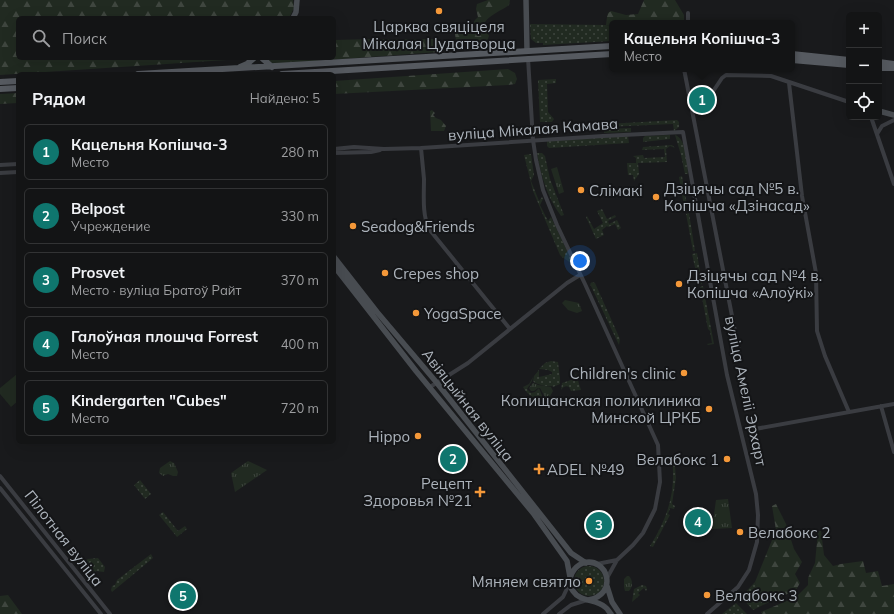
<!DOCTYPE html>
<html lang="ru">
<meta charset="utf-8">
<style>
:root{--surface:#131415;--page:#202122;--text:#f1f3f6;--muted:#9d9ea0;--line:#323334;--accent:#0f766e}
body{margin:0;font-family:Mulish,sans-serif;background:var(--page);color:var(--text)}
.controls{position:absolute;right:12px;top:12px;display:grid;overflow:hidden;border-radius:6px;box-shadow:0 4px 16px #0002}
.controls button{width:36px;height:36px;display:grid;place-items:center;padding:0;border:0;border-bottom:1px solid var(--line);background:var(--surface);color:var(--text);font:20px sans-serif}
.you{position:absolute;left:580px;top:261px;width:14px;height:14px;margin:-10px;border:3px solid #fff;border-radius:50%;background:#1a73e8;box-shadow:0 0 0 6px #1a73e833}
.badge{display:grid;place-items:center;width:26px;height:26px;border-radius:50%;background:var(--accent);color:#fff;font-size:13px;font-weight:700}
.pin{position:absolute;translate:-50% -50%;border:2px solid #fff;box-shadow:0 1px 4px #0006}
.popup{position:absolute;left:609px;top:20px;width:186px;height:52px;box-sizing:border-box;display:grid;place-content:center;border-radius:6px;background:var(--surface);filter:drop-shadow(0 1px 3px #0005);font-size:13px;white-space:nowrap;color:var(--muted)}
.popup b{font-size:15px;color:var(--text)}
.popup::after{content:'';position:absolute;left:50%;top:100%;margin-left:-8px;border:8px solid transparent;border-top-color:var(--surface)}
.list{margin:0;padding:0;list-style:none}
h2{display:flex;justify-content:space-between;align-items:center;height:52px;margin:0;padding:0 16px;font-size:17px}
h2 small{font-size:13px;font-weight:400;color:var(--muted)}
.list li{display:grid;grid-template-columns:26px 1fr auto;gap:12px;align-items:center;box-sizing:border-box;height:56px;margin:0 8px 8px;padding:0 8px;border:1px solid var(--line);border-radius:6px}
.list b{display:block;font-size:15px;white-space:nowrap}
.list p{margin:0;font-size:13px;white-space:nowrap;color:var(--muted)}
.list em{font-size:13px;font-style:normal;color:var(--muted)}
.icon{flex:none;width:22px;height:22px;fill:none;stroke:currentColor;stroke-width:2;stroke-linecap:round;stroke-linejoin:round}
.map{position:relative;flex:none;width:894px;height:614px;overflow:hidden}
.search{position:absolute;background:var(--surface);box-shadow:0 4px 16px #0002;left:16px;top:16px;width:320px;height:44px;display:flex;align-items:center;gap:10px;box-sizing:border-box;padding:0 14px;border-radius:6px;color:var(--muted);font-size:15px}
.panel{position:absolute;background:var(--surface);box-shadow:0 4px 16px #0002;left:16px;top:72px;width:320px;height:372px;border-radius:6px}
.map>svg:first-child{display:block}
.grass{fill:url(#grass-dots)}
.forest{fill:url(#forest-firs)}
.park{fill:url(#park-tufts)}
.pitch{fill:#212a21}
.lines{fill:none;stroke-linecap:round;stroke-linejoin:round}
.street{stroke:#3a3c41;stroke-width:4}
.secondary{stroke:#484c51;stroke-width:5.5}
.primary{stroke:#565a60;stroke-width:6}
.poi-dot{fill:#f49839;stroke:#141517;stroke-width:1.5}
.labels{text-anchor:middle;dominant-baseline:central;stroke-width:4;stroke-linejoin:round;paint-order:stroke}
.poi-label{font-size:15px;fill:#acb3bb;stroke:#141517;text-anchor:start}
.street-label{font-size:15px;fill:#acb3bb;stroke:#141517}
</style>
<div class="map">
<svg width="894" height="614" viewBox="0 0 894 614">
<defs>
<pattern id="grass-dots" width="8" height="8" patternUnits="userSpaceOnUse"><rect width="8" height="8" fill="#212a21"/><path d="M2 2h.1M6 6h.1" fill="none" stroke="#3f463f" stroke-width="1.8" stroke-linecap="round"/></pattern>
<pattern id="forest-firs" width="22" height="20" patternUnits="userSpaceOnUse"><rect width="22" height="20" fill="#212a21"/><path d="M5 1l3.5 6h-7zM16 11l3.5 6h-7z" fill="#3f463f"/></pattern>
<pattern id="park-tufts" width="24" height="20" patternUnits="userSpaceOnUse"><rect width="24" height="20" fill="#212a21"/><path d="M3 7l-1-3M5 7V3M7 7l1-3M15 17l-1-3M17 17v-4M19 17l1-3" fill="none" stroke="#3f463f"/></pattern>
</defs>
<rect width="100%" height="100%" fill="#191a1c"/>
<path class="grass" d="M530 24 606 25 612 26V41L543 45V43H536L531 39Z
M556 79V83L547 84 548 112 554 119 552 122H540L538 80Z
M677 120 679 122V127L674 131 673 124 604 127 603 121H607V124Z
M631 128V132L604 133V129Z
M670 135V139L643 142V138L645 136Z
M675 135C686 138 688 164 688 174H685L681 155Z
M628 136 629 143 549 148 547 146V141Z
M672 145 675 148 670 146 666 149 667 162 638 163 639 174 634 181 633 175H628L627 163H636V158L633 156 643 155 644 158 665 157 664 149 642 150 643 147Z
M537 153H542L545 156 550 179 564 215 561 216C547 197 541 176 537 153Z
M531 154 534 175 531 181 539 201 542 197 543 199 540 205 548 221 551 217 572 261 571 263 562 257 560 255 533 191 524 155Z
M682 176 688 211 685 212 679 177Z
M602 209 607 219 615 215 616 217 608 221 609 224 617 220 621 228 618 230 615 224 608 227 607 226 602 230 604 235 596 239 586 217 587 216 594 229 603 223 597 211Z
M689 213 695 251H693L686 214Z
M697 253 702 284 699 285 692 254Z
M592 282 595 283 620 339 619 345 590 284Z
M703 286 714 344 708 345 707 344 712 343 710 331 708 329 700 287Z
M551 361 558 362 560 378V384L553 387 552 386C548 387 536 385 533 381L534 376 539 370V377L552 374V372L548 370 539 369 545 363Z
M576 374 581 390 571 391 569 387C566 385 563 387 561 390L562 383 571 380Z
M533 377 532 381 527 389 531 393 535 392 539 388 543 398 551 402C542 403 527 396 523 387L529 384Z
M674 455 676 478 672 504 675 506 674 509 670 508 668 514 670 515 653 547 650 546C669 516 676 491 672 456Z
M140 480 151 494 145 499 134 485Z
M163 512 178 531 185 526 187 529 177 537 159 515Z
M151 554 153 558 112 592 111 590 112 586 115 585 117 580Z
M98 558 105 567 104 572 96 571 95 573 91 574 82 563 88 559Z
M574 581a15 15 0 1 1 30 0a15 15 0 1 1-30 0Z
M755 582 763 605 753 610 741 597Z
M642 585 646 586 647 589 646 591 644 588 638 593 640 595 632 602 634 589Z
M736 603 747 614H722Z"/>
<path class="forest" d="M0 0H293L294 8 289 18H18V58H245L242 59 0 75Z
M488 0H510L509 5C504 9 486 17 485 23 485 27 488 32 489 36 486 45 481 43 473 44 464 46 455 45 455 33L458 30 471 26 475 20 478 17 476 9 477 4Z
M644 0H675L684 15V23H612V26L606 25 607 17 608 13 611 11 626 15 638 14Z
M373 39H439L440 43 438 52 273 64 266 58H334V40Z
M508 69 515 73 517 79 515 84 508 85 334 94V81Z
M18 93V103L0 104V94Z
M432 110 435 113 433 115 436 118 441 120 446 126 444 131H431L430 111Z
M776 504 786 524 794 549 802 562 795 574 800 583 796 590 763 605 755 582 776 530 772 506Z
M818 531H821L824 555 833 566 841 564 863 561 866 573 878 571 882 586 894 584V614H762L761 612 796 597 808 585V578L815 563Z
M8 595 22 614H0V596Z"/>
<path class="park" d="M557 167 564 192 559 194 551 169Z
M565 300 579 303 582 311 577 313 568 310 562 303Z
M533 383 538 385 551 387 553 391 549 398 546 399 540 388H538L534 391H531L529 388Z
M170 461 174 463 178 472 177 476H173L168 474 163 476 159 473 160 468Z
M248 461 267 470 235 492 231 473Z
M728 499 732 528 712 529 716 500Z
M627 576H629C633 580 633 587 629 591H625L624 587V579Z"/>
<path class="pitch" d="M17 374 18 376V401L11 407 0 394V388Z"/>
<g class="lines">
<path class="street" d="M688 13V23
M528 58 533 140 536 160 543 190 557 225 585 284 658 445 660 482 655 509 643 533 633 545 617 560 607 578
M684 69 739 352
M789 83 802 196 816 273 817 331 825 356 849 412
M714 90 722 78 726 75 771 76 849 102
M871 117 894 184
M877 134 882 126 894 120
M421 148C422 158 423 169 424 179 424 196 422 214 429 229L510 329
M334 149 354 147 384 149 421 148 603 136 683 132 727 375 756 494 758 515 757 542 749 570 738 587 707 614
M334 153 371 152 380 150
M0 165 18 164
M0 173 18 172
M430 387 468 363 567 283 580 275
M881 406 894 452
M755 429 894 404
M0 476 110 614
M0 488 101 614
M597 564 617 560
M543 614 563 597 569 584
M559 614 571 605 587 600"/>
<path class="secondary" d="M526 0 527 50
M293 18 296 12 297 0
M879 111 894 115
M334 257 377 312 437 383 571 553 586 563
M334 266 416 371 533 513 567 561 570 577
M607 586 612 602 620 614
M588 600C619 595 608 556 583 563 578 565 574 569 572 573 569 579 569 586 573 591 580 602 596 599 605 607 608 609 609 612 611 614"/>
<path class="primary" d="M792 54 849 60
M262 58 272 67
M792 60 849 65
M879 62 894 64
M240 67 247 64 254 58
M879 68H894
M138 74 612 46
M282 74 612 54
M0 82 18 81
M0 89 18 88"/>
</g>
<g class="poi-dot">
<circle cx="439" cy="11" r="4"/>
<circle cx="581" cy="190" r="4"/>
<circle cx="656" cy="197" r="4"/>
<circle cx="353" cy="226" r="4"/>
<circle cx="385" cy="273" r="4"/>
<circle cx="679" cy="284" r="4"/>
<circle cx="416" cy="313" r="4"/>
<circle cx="684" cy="373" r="4"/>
<circle cx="709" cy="409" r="4"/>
<circle cx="418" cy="436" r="4"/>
<circle cx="727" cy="459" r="4"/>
<path d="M537 463h4v4h4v4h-4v4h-4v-4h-4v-4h4z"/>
<path d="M478 486h4v4h4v4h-4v4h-4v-4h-4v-4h4z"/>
<circle cx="740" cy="532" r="4"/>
<circle cx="589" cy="581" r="4"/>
<circle cx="707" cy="595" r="4"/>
</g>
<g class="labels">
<g class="poi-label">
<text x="439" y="26" text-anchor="middle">Царква свяціцеля<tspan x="439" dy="17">Мікалая Цудатворца</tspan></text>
<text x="664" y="188">Дзіцячы сад №5 в.<tspan x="664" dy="17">Копішча «Дзінасад»</tspan></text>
<text x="589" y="190">Слімакі</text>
<text x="361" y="226">Seadog&amp;Friends</text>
<text x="393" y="273">Crepes shop</text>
<text x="687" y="275">Дзіцячы сад №4 в.<tspan x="687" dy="17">Копішча «Алоўкі»</tspan></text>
<text x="424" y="313">YogaSpace</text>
<text x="676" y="373" text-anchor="end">Children's clinic</text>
<text x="701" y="400" text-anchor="end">Копищанская поликлиника<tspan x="701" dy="17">Минской ЦРКБ</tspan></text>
<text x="410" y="436" text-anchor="end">Hippo</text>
<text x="719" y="459" text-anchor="end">Велабокс 1</text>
<text x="547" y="469">ADEL №49</text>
<text x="472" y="483" text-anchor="end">Рецепт<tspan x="472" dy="17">Здоровья №21</tspan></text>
<text x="748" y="532">Велабокс 2</text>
<text x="581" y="581" text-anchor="end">Мяняем святло</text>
<text x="715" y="595">Велабокс 3</text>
</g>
<g class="street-label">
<text transform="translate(533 129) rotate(-4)">вуліца Мікалая Камава</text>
<text transform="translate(746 391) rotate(78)">вуліца Амеліі Эрхарт</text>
<text transform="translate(468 405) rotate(52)">Авіяцыйная вуліца</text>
<text transform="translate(64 538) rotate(52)">Пілотная вуліца</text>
</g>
</g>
</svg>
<div class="controls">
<button>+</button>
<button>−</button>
<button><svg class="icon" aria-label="locate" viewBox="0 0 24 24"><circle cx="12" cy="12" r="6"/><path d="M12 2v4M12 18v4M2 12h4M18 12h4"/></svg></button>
</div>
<div class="you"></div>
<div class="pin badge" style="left:702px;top:100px">1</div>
<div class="popup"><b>Кацельня Копішча-3</b>Место</div>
<div class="pin badge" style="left:453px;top:459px">2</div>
<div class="pin badge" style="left:599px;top:525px">3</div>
<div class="pin badge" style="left:698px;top:522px">4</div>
<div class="pin badge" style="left:183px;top:596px">5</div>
<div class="search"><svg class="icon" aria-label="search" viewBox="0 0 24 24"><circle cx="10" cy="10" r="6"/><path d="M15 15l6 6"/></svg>Поиск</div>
<section class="panel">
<h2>Рядом<small>Найдено: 5</small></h2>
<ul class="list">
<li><span class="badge">1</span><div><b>Кацельня Копішча-3</b><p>Место</p></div><em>280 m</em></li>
<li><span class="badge">2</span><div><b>Belpost</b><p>Учреждение</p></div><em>330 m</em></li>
<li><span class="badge">3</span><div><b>Prosvet</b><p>Место · вуліца Братоў Райт</p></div><em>370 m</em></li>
<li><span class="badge">4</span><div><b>Галоўная плошча Forrest</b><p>Место</p></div><em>400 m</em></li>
<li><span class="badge">5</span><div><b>Kindergarten &quot;Cubes&quot;</b><p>Место</p></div><em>720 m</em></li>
</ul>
</section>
</div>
